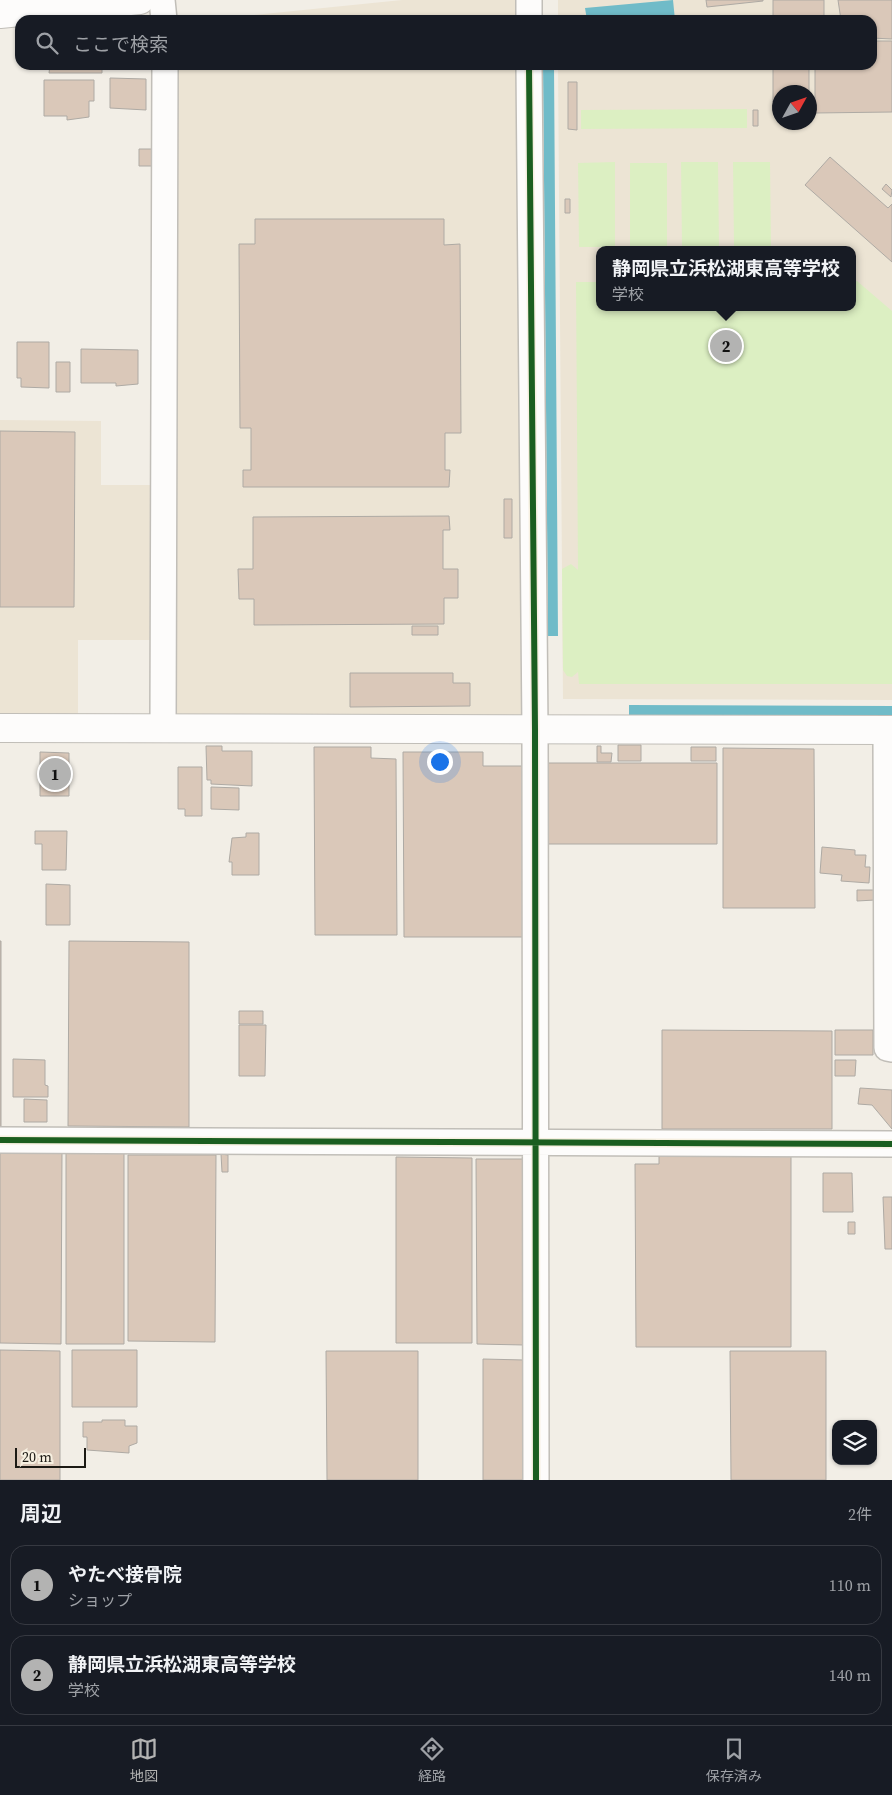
<!DOCTYPE html>
<html lang="ja">
<meta charset="utf-8">
<style>
:root{--surface:#171b24;--page:#242831;--text:#f1f3f6;--muted:#9ea1a6;--line:#363941;--accent:#b3b3b2}
body{margin:0;font-family:"Source Serif 4","Noto Sans JP",serif;background:var(--page);color:var(--text)}
.controls{position:absolute;right:15px;bottom:15px;display:grid;overflow:hidden;border-radius:10px;box-shadow:0 1px 4px #0004}
.controls button{width:45px;height:45px;display:grid;place-items:center;padding:0;border:0;border-bottom:1px solid var(--line);background:var(--surface);color:var(--text);font:25px sans-serif}
.compass{position:absolute;left:772px;top:85px;width:45px;height:45px;border-radius:50%;background:var(--surface);box-shadow:0 1px 4px #0004;rotate:50deg}
.scale{position:absolute;left:15px;bottom:12px;width:71px;box-sizing:border-box;padding-left:5px;border:2px solid #1c1a14;border-top:0;font-size:14px;line-height:18px;white-space:nowrap;color:#1c1a14;-webkit-text-stroke:4px #f7f0e1;paint-order:stroke}
.you{position:absolute;left:439px;top:761px;width:18px;height:18px;margin:-12px;border:4px solid #fff;border-radius:50%;background:#1a73e8;box-shadow:0 0 0 8px #1a73e833}
.badge{display:grid;place-items:center;width:32px;height:32px;border-radius:50%;background:var(--accent);color:#111;font-size:16px;font-weight:700}
.pin{position:absolute;translate:-50% -50%;border:2px solid #fff;box-shadow:0 1px 5px #0006}
.popup{position:absolute;left:596px;top:246px;width:260px;height:65px;box-sizing:border-box;display:grid;place-content:center;border-radius:10px;background:var(--surface);filter:drop-shadow(0 1px 4px #0005);font-size:16px;white-space:nowrap;color:var(--muted)}
.popup b{font-size:19px;color:var(--text)}
.popup::after{content:'';position:absolute;left:50%;top:100%;margin-left:-10px;border:10px solid transparent;border-top-color:var(--surface)}
.list{margin:0;padding:0;list-style:none}
h2{display:flex;justify-content:space-between;align-items:center;height:65px;margin:0;padding:0 20px;font-size:21px}
h2 small{font-size:16px;font-weight:400;color:var(--muted)}
.list li{display:grid;grid-template-columns:32px 1fr auto;gap:15px;align-items:center;box-sizing:border-box;height:80px;margin:0 10px 10px;padding:0 10px;border:1px solid var(--line);border-radius:15px}
.list b{display:block;font-size:19px;white-space:nowrap}
.list p{margin:0;font-size:16px;white-space:nowrap;color:var(--muted)}
.list em{font-size:16px;font-style:normal;color:var(--muted)}
.icon{flex:none;width:28px;height:28px;fill:none;stroke:currentColor;stroke-width:2;stroke-linecap:round;stroke-linejoin:round}
.map{position:relative;flex:none;width:892px;height:1480px;overflow:hidden}
.search{position:absolute;background:var(--surface);box-shadow:0 1px 4px #0004;left:15px;right:15px;top:15px;height:55px;display:flex;align-items:center;gap:12px;box-sizing:border-box;padding:0 18px;border-radius:15px;color:var(--muted);font-size:19px}
.sheet{height:245px;background:var(--surface)}
nav{display:flex;justify-content:space-around;align-items:center;box-sizing:border-box;height:70px;border-top:1px solid var(--line);background:var(--surface);font-size:14px;color:var(--muted)}
nav a{display:grid;justify-items:center;gap:2px}
nav .on{color:var(--accent)}
.map>svg:first-child{display:block}
.built{fill:#ece4d4;fill-rule:evenodd}
.green{fill:#dcefc2}
.water{fill:#70bbc8}
.building{fill:#dac8b9;stroke:#aeaaa4}
.lines{fill:none;stroke-linecap:round;stroke-linejoin:round}
.street-casing{stroke:#c1beb8;stroke-width:28}
.secondary-casing{stroke:#c1beb8;stroke-width:30}
.primary-casing{stroke:#c1beb8;stroke-width:30}
.street{stroke:#fdfcfb;stroke-width:25}
.secondary{stroke:#fdfcfb;stroke-width:28}
.primary{stroke:#fdfcfb;stroke-width:28}
.cycleway-casing{stroke:#f7f0e1;stroke-width:9}
.cycleway{stroke:#1b5e20;stroke-width:6}
</style>
<div class="map">
<svg width="892" height="1480" viewBox="0 0 892 1480">
<rect width="100%" height="100%" fill="#f2eee6"/>
<path class="built" d="M402 0H520V20H206Z
M558 0H892V700L563 699 558 65H872V20H558ZM780 92H810V122H780ZM600 250H852V307H600Z
M176 65H521L526 713 521 717H179L173 711Z
M0 420 101 421V485H153L152 640H78V716H0Z"/>
<path class="green" d="M747 109V128L581 129V110Z
M615 162V247H579L578 163Z
M681 162H718L719 246H682Z
M733 162H770L771 246H734Z
M630 163H667V246L630 247Z
M852 281H857L892 311V684H579L578 672 572 677 567 676 563 670 562 569 571 564 578 570 576 282H600V307H852Z"/>
<path class="water" d="M673 0 675 20H587L585 8Z
M543 65H554L558 636H548Z
M629 705 892 706V716H629Z"/>
<path class="building" d="M706 0H763V1L707 7Z
M773 0H824V20H773Z
M838 0H892V39L872 38V20H841Z
M872 41H892V112L815 113V65H872Z
M50 65H102V73H49Z
M773 65H809V92H780V102H773Z
M110 78 146 79V110L110 108Z
M44 80H94V101H89V117L67 120V116H44Z
M568 82H577V130L568 129Z
M753 110H758V126H753Z
M139 149H153V166H139Z
M830 157 888 208 892 204V262L805 185Z
M886 184 892 190 891 197 882 189Z
M565 199H570V213H565Z
M255 219H444V245L460 244 461 433H445V470H450L449 487H243V470H251V428H240L239 244H255Z
M17 342H49V388L21 387V378H17Z
M81 349 138 350V384L116 386V383H81Z
M56 362H70V392H56Z
M0 431 75 432 74 607H0Z
M504 499H512V538H504Z
M449 516 450 530H443V569H458V598H444V624L254 625V599H239L238 569H253V517Z
M412 626H438V635H412Z
M350 673H453V683H470V706L350 707Z
M618 745H641V761H618Z
M206 746H222V751H252V786L211 784V780H207Z
M597 746H601V753H612L611 762H597Z
M314 747H371V758L396 759 397 935H315Z
M691 747H716V761H691Z
M723 748 814 749 815 908H723Z
M40 752 69 753V796H40Z
M403 752H483V766H523V937H404Z
M546 763H717V844H546Z
M178 767H202V816H185V809H178Z
M211 787 239 788V810L211 809Z
M35 831H67L66 870H42V844H35Z
M246 833H259V875H232V862H229L232 838 246 837Z
M822 847 855 850V855H866L865 867H870L869 883 841 881 842 875 820 873Z
M46 884 70 885V925H46Z
M857 890H875V900L857 901Z
M0 941H1V1131H0Z
M69 941 189 942V1127L68 1126Z
M239 1011H263V1024H239Z
M239 1025H266L265 1076H239Z
M662 1030 832 1031V1129H662Z
M835 1030H873V1055H835Z
M13 1059 45 1060V1085L48 1086V1097H13Z
M835 1060H856L855 1076H835Z
M860 1088 892 1090V1129L872 1105 858 1104Z
M24 1099 47 1100V1122H24Z
M0 1152H62L61 1344 0 1343Z
M66 1152H124V1344H66Z
M221 1154 228 1155V1172H222Z
M659 1154H791V1347H636L635 1164H659Z
M128 1155H216L215 1342 128 1341Z
M396 1157 472 1158V1343H396Z
M476 1159H524V1345L477 1344Z
M823 1173H852L853 1212H823Z
M883 1197H892V1249H885Z
M848 1222H855V1234H848Z
M0 1350 60 1351V1480H0Z
M72 1350H137V1407H72Z
M326 1351H418V1480H327Z
M730 1351H826V1480H731Z
M483 1359 524 1360V1480H483Z
M102 1420H125V1426H137V1443L129 1446V1453L87 1450V1437H83V1422H102Z"/>
<g class="lines">
<g class="street-casing">
<path id="street" d="M162 0 164 20
M529 0V20
M529 65 535 730 536 1480
M163 729 165 65
M886 730 887 1048 892 1049
M0 1140 892 1144"/>
</g>
<g class="secondary-casing">
<path id="secondary" d="M0 728 892 730"/>
</g>
<g class="primary-casing">
<path id="primary" d="M0 14 140 0"/>
</g>
<use href="#street" class="street"/>
<use href="#secondary" class="secondary"/>
<use href="#primary" class="primary"/>
<g class="cycleway-casing">
<path id="cycleway" d="M529 65 535 730 536 1480
M0 1140 892 1144"/>
</g>
<use href="#cycleway" class="cycleway"/>
</g>
</svg>
<div class="controls">
<button><svg class="icon" aria-label="layers" viewBox="0 0 24 24"><path d="M12 4l9 5-9 5-9-5zM3 14l9 5 9-5"/></svg></button>
</div>
<svg class="compass" viewBox="-18 -18 36 36"><path d="M0-13l5 13h-10z" fill="#e53935"/><path d="M0 13l5-13h-10z" fill="#9ea1a6"/></svg>
<div class="scale">20 m</div>
<div class="you"></div>
<div class="pin badge" style="left:55px;top:774px">1</div>
<div class="pin badge" style="left:726px;top:346px">2</div>
<div class="popup"><b>静岡県立浜松湖東高等学校</b>学校</div>
<div class="search"><svg class="icon" aria-label="search" viewBox="0 0 24 24"><circle cx="10" cy="10" r="6"/><path d="M15 15l6 6"/></svg>ここで検索</div>
</div>
<section class="sheet">
<h2>周辺<small>2件</small></h2>
<ul class="list">
<li><span class="badge">1</span><div><b>やたべ接骨院</b><p>ショップ</p></div><em>110 m</em></li>
<li><span class="badge">2</span><div><b>静岡県立浜松湖東高等学校</b><p>学校</p></div><em>140 m</em></li>
</ul>
</section>
<nav>
<a class="on"><svg class="icon" aria-label="map" viewBox="0 0 24 24"><path d="M3 6l6-2 6 2 6-2v14l-6 2-6-2-6 2zM9 4v14M15 6v14"/></svg>地図</a>
<a><svg class="icon" aria-label="directions" viewBox="0 0 24 24"><path d="M12 3l9 9-9 9-9-9zM9 14v-3h6M13 9l2 2-2 2"/></svg>経路</a>
<a><svg class="icon" aria-label="saved" viewBox="0 0 24 24"><path d="M7 4h10v16l-5-4-5 4z"/></svg>保存済み</a>
</nav>
